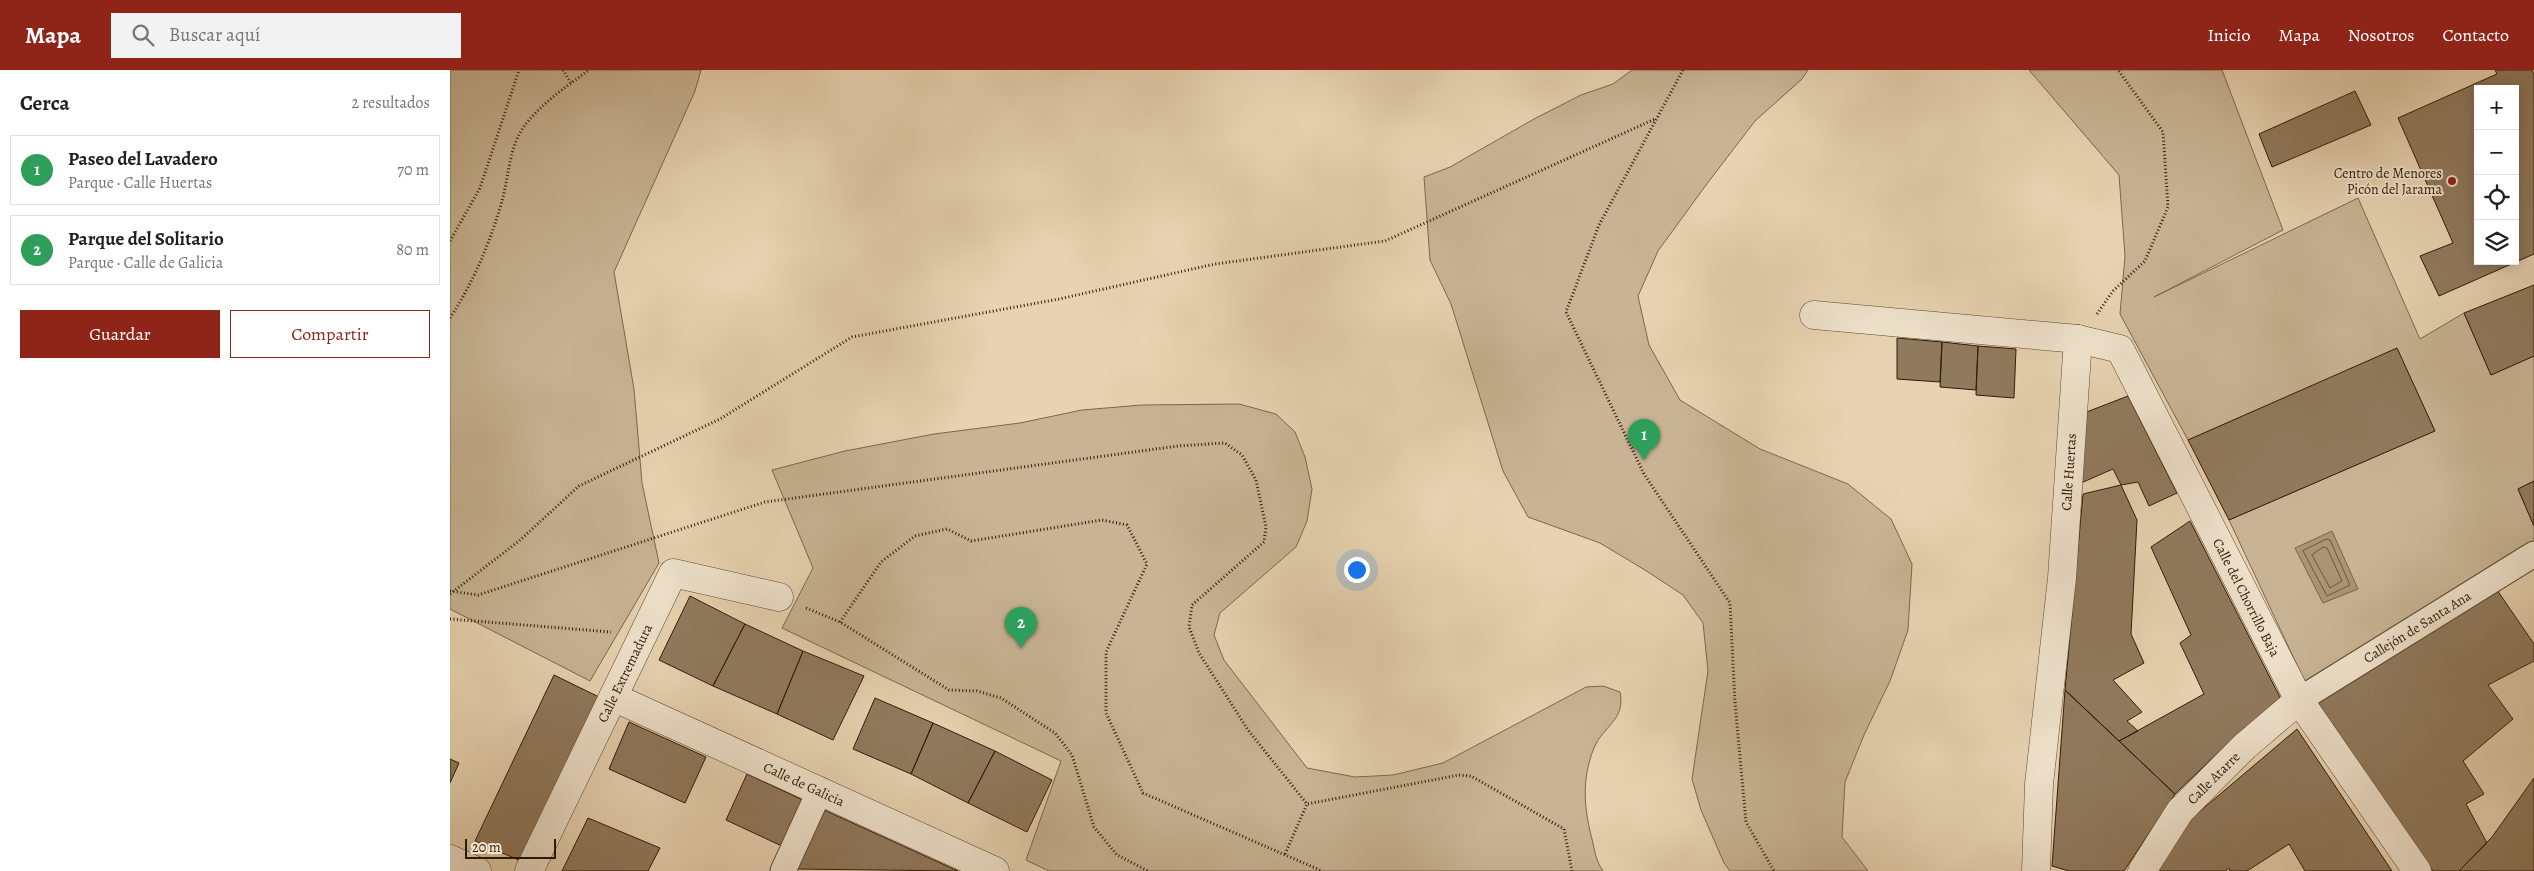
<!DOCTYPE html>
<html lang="es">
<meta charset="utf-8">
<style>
:root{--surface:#fff;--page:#f2f2f2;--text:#202124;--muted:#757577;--line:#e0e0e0;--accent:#8f2418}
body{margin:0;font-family:Alegreya,serif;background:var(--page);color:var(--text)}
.controls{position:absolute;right:15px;top:15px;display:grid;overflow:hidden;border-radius:0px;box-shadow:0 2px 12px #0003}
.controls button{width:45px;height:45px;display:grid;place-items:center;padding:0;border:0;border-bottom:1px solid var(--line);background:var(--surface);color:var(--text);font:25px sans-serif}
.scale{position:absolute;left:15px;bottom:12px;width:91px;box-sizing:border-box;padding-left:5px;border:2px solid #311a04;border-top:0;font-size:14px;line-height:18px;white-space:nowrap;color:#311a04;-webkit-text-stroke:4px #efe2cc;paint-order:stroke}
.you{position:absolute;left:906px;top:499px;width:18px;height:18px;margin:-12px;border:4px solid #fff;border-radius:50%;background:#1a73e8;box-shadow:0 0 0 8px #1a73e833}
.badge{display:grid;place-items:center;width:32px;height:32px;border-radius:50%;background:var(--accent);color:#fff;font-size:16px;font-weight:700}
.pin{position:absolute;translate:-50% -41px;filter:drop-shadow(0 1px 2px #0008)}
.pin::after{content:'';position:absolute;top:26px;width:18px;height:15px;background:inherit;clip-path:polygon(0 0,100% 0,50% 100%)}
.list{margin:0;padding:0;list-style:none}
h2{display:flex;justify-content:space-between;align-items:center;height:65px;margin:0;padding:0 20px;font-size:21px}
h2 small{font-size:16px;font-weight:400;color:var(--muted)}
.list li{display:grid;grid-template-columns:32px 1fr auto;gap:15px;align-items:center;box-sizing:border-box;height:70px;margin:0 10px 10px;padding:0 10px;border:1px solid var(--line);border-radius:0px}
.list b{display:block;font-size:19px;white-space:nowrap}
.list p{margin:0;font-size:16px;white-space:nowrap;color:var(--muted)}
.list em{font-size:16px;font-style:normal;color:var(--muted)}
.actions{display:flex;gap:10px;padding:15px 20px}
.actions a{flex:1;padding:11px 0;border:1px solid var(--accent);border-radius:0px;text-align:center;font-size:18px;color:var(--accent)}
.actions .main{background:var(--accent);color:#fff}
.icon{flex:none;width:28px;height:28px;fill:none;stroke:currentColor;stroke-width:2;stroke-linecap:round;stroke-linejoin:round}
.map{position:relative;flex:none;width:2084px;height:801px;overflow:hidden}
header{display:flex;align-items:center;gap:30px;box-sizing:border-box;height:70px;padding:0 25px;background:var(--accent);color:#fff}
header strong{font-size:24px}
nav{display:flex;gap:28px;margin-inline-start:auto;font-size:18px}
.search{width:350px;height:45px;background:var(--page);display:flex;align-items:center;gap:12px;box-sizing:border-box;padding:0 18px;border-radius:0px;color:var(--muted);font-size:19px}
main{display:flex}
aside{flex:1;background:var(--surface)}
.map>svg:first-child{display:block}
.green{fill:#c8b494;stroke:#7c674c}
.water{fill:#a99476;stroke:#796348}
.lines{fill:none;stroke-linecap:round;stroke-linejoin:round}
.shore{stroke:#6d573d;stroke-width:1}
.building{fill:#907a5e;stroke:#311a04;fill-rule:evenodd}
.pedestrian-casing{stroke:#5e482f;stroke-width:27}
.minor-casing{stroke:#5e482f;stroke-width:29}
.tertiary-casing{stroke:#5e482f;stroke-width:29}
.path{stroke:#311a04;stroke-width:3;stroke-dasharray:1 2.5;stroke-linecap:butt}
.pedestrian{stroke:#efe2cc;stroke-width:25}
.minor{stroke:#efe2cc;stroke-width:28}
.tertiary{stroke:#efe2cc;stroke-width:28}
.poi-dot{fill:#8f2418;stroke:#efe2cc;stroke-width:2}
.labels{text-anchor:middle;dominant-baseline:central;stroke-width:4;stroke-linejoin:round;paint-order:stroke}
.poi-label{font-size:14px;fill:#311a04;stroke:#efe2cc;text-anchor:end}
.street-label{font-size:14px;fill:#311a04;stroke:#efe2cc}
</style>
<header>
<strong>Mapa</strong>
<div class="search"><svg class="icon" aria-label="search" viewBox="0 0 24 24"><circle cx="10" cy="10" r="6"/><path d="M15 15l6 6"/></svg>Buscar aquí</div>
<nav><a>Inicio</a><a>Mapa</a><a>Nosotros</a><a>Contacto</a></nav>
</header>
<main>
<aside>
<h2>Cerca<small>2 resultados</small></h2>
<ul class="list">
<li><span class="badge" style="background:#2e9e5b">1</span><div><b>Paseo del Lavadero</b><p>Parque · Calle Huertas</p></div><em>70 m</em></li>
<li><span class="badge" style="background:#2e9e5b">2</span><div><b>Parque del Solitario</b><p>Parque · Calle de Galicia</p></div><em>80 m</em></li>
</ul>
<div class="actions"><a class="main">Guardar</a><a>Compartir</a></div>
</aside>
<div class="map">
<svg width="2084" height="801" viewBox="0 0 2084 801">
<rect width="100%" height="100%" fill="#e7d3b1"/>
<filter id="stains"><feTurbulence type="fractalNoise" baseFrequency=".004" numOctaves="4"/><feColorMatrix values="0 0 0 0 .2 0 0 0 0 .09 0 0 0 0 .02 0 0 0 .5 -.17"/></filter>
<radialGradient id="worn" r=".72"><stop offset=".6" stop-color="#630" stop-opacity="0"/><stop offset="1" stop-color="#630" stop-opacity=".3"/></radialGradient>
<path class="green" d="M0 0H251L245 21 164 202 184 319 192 413 209 493 140 611 0 539Z
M1182 0H1358L1352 9 1305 51 1256 115 1208 181 1188 226 1199 275 1230 330 1310 379 1398 414 1441 449 1462 494 1458 560 1440 611 1414 665 1395 712 1392 767 1418 801H1280L1274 793 1251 740 1242 709 1258 601 1253 553 1233 525 1195 500 1150 473 1078 447 1053 401 1001 234 980 190 974 107 1000 97 1084 49 1131 25 1163 14Z
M1579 0H1772L1833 160 1704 227 1908 128 1970 269 2014 243 2041 305 2084 286V411L2068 419 2084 456V472L1855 612 1779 450 1984 361 1947 279 1738 370 1670 244 1675 186 1669 105Z
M789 334 826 344 845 362 855 387 862 419 857 451 846 477 770 543 764 565 774 590 857 698 905 707 943 705 993 693 1136 617 1153 616 1170 622C1176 650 1153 656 1144 678 1131 710 1134 740 1143 773 1145 783 1147 793 1153 801H599L576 790 611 691 332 558 363 498 322 400 395 381 484 364 570 353 632 340 692 335Z"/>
<path class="water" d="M1882 461 1908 519 1873 533 1845 478Z"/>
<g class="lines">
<path class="shore" d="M1877 469 1880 470 1900 515 1877 526 1853 481Z
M1874 477 1877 478 1892 511 1880 518 1862 485Z"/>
</g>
<path class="building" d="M2045 0H2082L2084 5V184L1989 226 1970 186 2003 173 1948 48 2047 4ZM2028 19H2065V191H2028Z
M1905 21 1921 55 1822 97 1809 64Z
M2084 215V286L2041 305 2014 243Z
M1447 268 1492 272 1490 312 1447 309Z
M1492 272 1528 276 1526 320 1490 317Z
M1528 276 1566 279 1564 328 1526 325Z
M1947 278 1985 361 1779 450 1738 370Z
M1678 326 1727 423 1699 436 1688 412 1671 415 1663 399 1631 413 1634 343Z
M2084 411V456L2068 419Z
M1671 415 1687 450 1681 564 1694 593 1663 610 1692 642 1677 651 1688 661 1669 671 1615 620 1633 424Z
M1740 451 1834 635 1794 658 1725 724 1669 671 1754 624 1730 573 1741 565 1701 477Z
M2043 514 2084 574V591L2038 615 2063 649 2013 691 2034 724 2016 734 2037 773 2009 801H1983L1866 630Z
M240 526 295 554 263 616 209 590Z
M295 554 353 581 327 644 263 616Z
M353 581 414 606 383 670 327 644Z
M104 605 149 627 73 792 25 771Z
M1615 620 1725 724 1674 801H1619L1602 796Z
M425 628 483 653 461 704 403 679Z
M179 652 256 687 235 733 159 699Z
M483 653 545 681 518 733 461 704Z
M1847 659 1942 801H1855L1839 774 1797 801H1780L1779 798 1776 801H1704L1742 748Z
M545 681 602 710 577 762 518 733Z
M0 689 9 693 0 713Z
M297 704 357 732 336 778 276 750Z
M2084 708V801H2009L2042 767Z
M374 740 508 801 346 799Z
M138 748 210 778 198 801H112Z"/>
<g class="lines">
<g class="pedestrian-casing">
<g id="pedestrian">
<path id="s1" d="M1849 630 2084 484"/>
<path d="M333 801 370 720"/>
</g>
</g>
<g class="minor-casing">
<g id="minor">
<path d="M1364 245 1628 269 1612 508 1589 714 1586 801"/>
<path id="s2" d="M1628 269 1670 279 1849 630 1967 801"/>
<path id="s3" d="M163 627 545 801"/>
<path id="s4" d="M79 801 223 503 329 527"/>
<path id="s5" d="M1692 801 1730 741 1795 676 1849 630"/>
</g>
</g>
<g class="tertiary-casing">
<path id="tertiary" d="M0 789 27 801"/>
</g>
<path class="path" d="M113 0 121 13
M1233 0 1149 155 1116 242 1194 404 1280 533 1285 633 1296 752 1324 801
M0 171 30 118 69 0
M1647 244 1663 221 1695 191 1718 137 1713 62 1668 0
M0 248C24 211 40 173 52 131 59 106 59 76 75 55 92 33 117 16 139 0
M0 521 28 525 315 432 728 376 775 373 792 385 806 410 816 457 814 472 742 535 739 557 749 583 798 660 857 734 1009 705 1021 706 1114 759 1122 801
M0 524 69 471 129 416 270 349 402 267 609 229 765 194 935 171 1205 49
M356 538 390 552 499 620 527 621 551 628 605 663 622 685 644 757 667 785 698 801
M0 549 161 562
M390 552 431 492 465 466 497 459 521 471 652 450 677 455 697 494 656 582V643L693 723 872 801
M835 784 857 734"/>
<use href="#pedestrian" class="pedestrian"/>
<use href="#minor" class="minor"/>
<use href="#tertiary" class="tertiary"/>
</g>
<circle class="poi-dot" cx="2002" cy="111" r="5"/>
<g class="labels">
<g class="poi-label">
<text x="1992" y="103">Centro de Menores<tspan x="1992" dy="16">Picón del Jarama</tspan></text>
</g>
<g class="street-label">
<text transform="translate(1619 402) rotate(-86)">Calle Huertas</text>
<text stroke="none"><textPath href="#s2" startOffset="322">Calle del Chorrillo Baja</textPath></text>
<text stroke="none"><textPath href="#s1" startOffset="139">Callejón de Santa Ana</textPath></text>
<text stroke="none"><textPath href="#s4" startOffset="220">Calle Extremadura</textPath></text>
<text stroke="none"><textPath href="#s5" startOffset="118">Calle Atarre</textPath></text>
<text stroke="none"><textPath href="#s3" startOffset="210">Calle de Galicia</textPath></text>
</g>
</g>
<rect width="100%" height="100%" filter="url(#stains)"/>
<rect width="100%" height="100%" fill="url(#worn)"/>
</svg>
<div class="controls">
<button>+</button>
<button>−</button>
<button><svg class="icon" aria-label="locate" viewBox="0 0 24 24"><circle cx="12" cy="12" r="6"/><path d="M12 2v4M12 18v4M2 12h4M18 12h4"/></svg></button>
<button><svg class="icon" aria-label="layers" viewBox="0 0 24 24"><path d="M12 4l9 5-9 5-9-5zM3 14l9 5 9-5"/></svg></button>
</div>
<div class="scale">20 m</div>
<div class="you"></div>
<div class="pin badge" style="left:1194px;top:390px;background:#2e9e5b">1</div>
<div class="pin badge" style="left:571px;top:578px;background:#2e9e5b">2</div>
</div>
</main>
